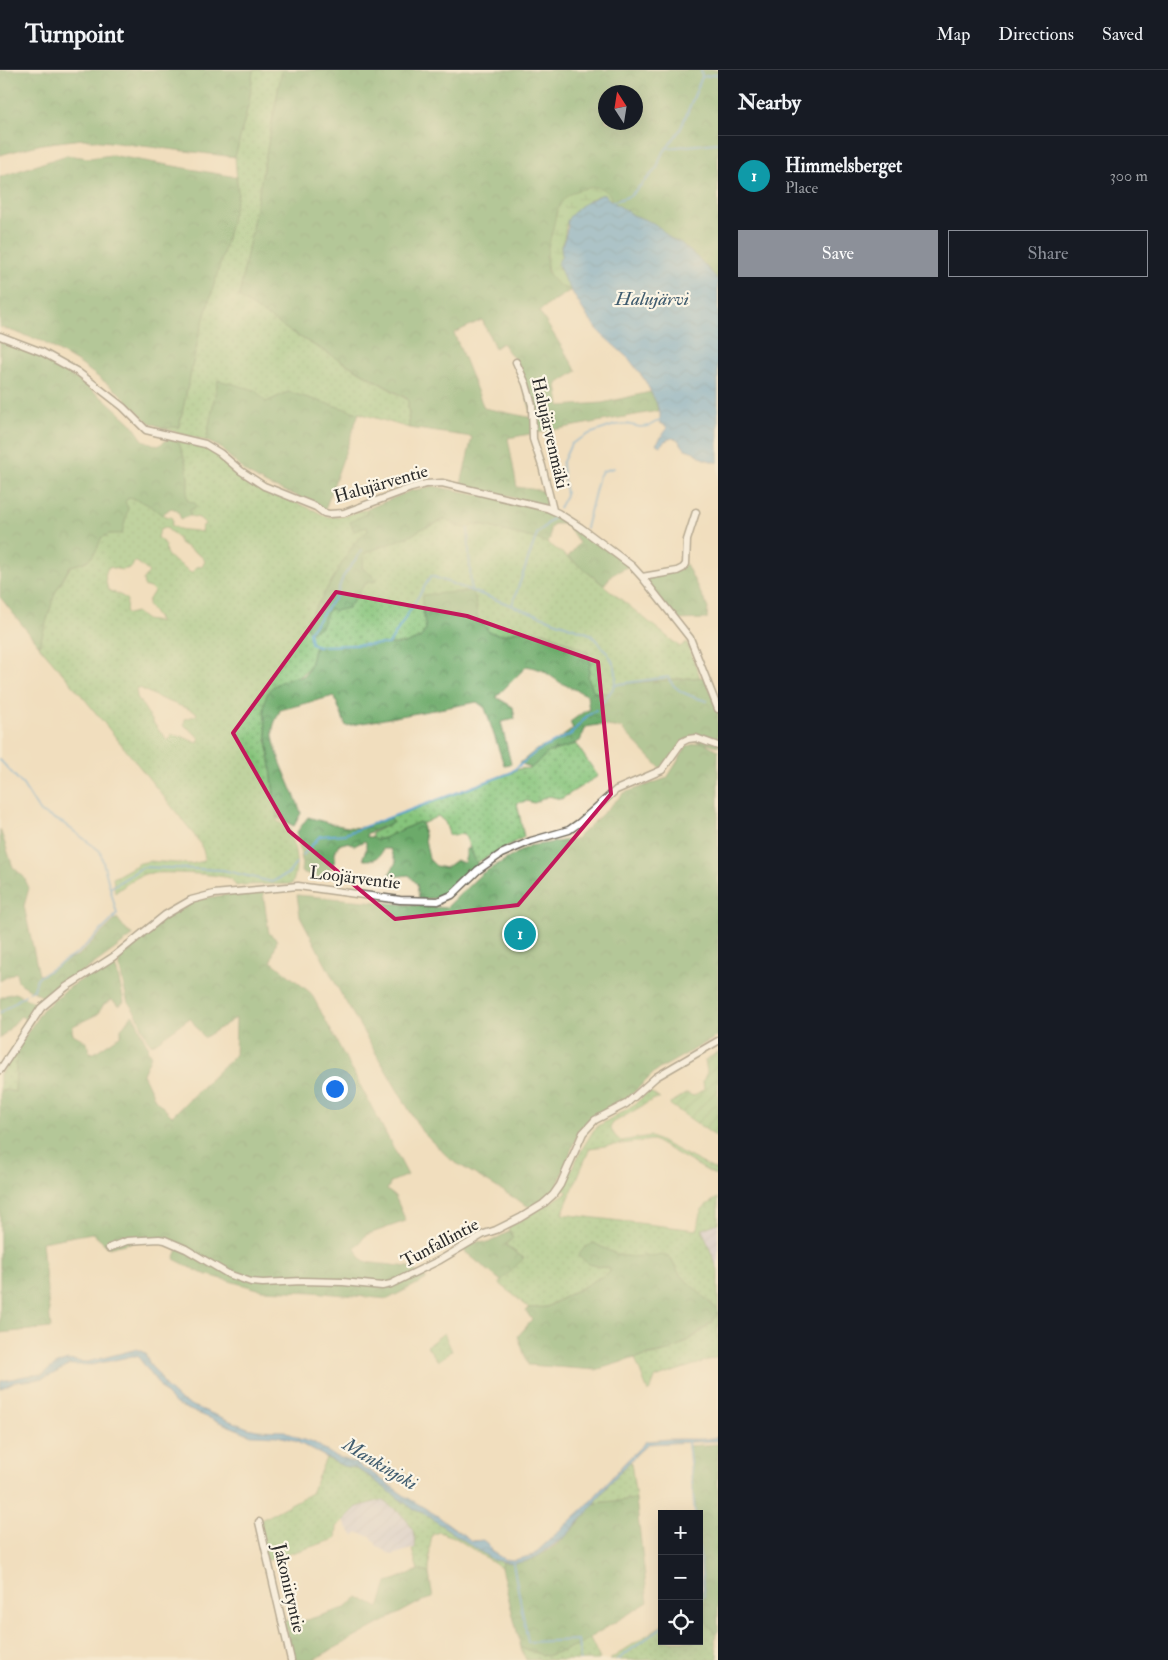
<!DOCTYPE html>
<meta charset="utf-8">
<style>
:root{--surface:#171b24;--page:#242831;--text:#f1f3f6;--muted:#9ea1a6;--line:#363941;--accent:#8c9099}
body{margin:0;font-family:"IM FELL Double Pica",serif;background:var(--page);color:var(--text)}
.controls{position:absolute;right:15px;bottom:15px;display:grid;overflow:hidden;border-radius:0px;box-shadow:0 5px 20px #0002}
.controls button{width:45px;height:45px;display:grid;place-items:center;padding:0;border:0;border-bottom:1px solid var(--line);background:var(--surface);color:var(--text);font:25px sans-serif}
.compass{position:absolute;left:598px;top:15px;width:45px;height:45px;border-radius:50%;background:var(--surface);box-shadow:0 5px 20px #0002;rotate:348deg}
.you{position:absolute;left:334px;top:1018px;width:18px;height:18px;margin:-12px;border:4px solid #fff;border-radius:50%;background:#1a73e8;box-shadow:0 0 0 8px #1a73e833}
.badge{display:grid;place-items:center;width:32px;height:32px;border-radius:50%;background:var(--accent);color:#fff;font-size:16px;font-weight:700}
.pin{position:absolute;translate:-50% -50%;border:2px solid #fff;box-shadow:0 1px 5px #0006}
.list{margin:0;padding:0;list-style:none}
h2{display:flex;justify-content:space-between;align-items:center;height:65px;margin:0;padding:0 20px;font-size:21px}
h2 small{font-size:16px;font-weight:400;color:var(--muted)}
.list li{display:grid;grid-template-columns:32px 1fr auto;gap:15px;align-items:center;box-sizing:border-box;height:80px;padding:0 20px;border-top:1px solid var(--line)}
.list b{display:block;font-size:19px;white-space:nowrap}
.list p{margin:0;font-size:16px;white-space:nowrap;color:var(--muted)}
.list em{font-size:16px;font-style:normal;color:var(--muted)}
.actions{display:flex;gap:10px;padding:15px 20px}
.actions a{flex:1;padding:11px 0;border:1px solid var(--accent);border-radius:0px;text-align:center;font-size:18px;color:var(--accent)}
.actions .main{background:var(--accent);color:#fff}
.icon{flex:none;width:28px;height:28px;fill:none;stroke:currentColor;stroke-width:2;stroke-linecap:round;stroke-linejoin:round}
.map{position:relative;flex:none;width:718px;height:1590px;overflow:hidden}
header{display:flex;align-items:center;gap:30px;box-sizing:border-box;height:70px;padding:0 25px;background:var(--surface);border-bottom:1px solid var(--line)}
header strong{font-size:24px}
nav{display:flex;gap:28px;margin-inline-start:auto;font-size:18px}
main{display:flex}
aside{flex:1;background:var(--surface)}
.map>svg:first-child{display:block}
.industrial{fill:url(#industrial-furrows)}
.grass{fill:url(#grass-dots);stroke:#587853;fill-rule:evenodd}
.forest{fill:url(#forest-crowns);stroke:#4c6a4b;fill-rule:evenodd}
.wetland{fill:url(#wetland-marsh);stroke:#587853}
.garden{fill:url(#garden-furrows);stroke:#587853}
.water{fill:url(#water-waves);stroke:#44677e}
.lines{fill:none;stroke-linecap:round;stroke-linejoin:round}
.stream{stroke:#5ca3d2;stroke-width:2}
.minor-casing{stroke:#706a5e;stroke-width:9}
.minor{stroke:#fff;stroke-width:6}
.marked{fill:none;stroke:#c2185b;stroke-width:4;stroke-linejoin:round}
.labels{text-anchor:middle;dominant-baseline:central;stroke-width:4.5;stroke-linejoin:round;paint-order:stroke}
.street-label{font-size:18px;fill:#2b2b2b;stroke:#fcf5e5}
.water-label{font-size:19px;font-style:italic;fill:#3f5b6e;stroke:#fcf5e5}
</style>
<header>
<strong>Turnpoint</strong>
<nav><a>Map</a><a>Directions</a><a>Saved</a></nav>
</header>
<main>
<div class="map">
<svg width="718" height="1590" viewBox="0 0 718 1590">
<defs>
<pattern id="industrial-furrows" width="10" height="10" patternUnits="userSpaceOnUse" patternTransform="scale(1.25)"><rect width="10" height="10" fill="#c3c1db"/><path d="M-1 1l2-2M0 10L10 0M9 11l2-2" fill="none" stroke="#a8a6bc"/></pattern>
<pattern id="grass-dots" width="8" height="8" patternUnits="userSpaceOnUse" patternTransform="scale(1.25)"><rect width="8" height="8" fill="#86c47b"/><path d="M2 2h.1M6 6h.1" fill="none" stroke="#6e9f65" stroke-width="1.8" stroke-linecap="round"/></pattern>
<pattern id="forest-crowns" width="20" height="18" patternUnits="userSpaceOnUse" patternTransform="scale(1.25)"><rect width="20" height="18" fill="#6caa6b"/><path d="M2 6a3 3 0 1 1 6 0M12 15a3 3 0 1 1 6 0" fill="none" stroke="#598b58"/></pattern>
<pattern id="wetland-marsh" width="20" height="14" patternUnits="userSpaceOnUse" patternTransform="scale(1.25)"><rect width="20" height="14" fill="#86c47b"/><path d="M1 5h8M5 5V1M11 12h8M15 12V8" fill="none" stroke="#6e9f65"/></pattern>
<pattern id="garden-furrows" width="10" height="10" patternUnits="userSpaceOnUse" patternTransform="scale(1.25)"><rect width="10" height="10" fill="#86c47b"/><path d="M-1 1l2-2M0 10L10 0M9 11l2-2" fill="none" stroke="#6e9f65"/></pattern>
<pattern id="water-waves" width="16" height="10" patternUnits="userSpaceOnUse" patternTransform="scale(1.25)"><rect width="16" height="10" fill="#5ca3d2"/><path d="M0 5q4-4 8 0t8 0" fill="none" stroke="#4c85ab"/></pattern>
</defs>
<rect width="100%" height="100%" fill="#fcf5e5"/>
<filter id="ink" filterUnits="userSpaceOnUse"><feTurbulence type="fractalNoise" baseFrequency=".02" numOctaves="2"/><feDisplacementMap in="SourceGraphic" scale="10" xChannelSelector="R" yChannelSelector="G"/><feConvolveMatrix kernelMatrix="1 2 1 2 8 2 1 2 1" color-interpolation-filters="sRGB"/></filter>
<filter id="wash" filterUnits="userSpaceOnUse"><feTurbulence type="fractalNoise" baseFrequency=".0096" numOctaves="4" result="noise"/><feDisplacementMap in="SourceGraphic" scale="20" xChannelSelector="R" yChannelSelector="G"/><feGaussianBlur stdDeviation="1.12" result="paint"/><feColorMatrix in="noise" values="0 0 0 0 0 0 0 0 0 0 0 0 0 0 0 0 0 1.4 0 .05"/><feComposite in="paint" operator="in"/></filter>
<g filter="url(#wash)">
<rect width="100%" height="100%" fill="#f1debe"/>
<path class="industrial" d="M718 1153V1200L702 1159Z
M381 1430 395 1437 409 1453 417 1470 415 1478 392 1485 377 1476 371 1466 358 1463 354 1466 343 1451 357 1437Z"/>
<path class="grass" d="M253 0H282L239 227 291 262 408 330 409 358 288 322 266 332 218 310 206 371 162 358 179 357 199 265 223 184 238 123 235 87 249 32Z
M178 370 204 377 218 385 246 409 262 419 314 440 323 445 329 447 344 446 367 439 366 444 368 461 354 473 321 529 308 548 326 543 329 539H332L362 518 365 514 371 512 374 507 362 498 365 483 412 465 421 459 433 455 444 449 457 456 481 455 545 471 576 493 680 577 687 572 700 607 619 614 614 616 609 623 593 622 588 608 590 593 588 582 545 562 521 560 502 565 489 562 477 547 475 527 422 533 426 560 420 568 405 574 315 576C310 594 311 605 291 608L266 669 269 680 277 751 289 759C295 778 300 795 292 814L242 815 236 816C234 813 232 809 228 808 218 804 155 801 145 804 134 808 124 816 115 823L113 808 140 793 150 791 191 794 204 791C207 780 195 767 189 758L87 632 39 576 55 523 71 496C90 492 95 487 101 468L109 464 122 463 125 432 128 428C135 429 143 430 149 434 158 439 161 446 171 447L173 451 171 455C181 462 190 459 201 462L202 456 205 455 204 452 199 448 190 446 188 431 186 427 188 413 186 393ZM165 457 178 468 180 473 201 486 205 491 202 497 197 496 193 502H189C182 492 162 490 166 475L158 468 160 459ZM134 492H137L149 502 143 510 144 516 152 519 154 521 148 531V535L160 552 146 550 136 542 128 544 126 542 127 530 122 526 108 520C106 512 103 503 109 497 119 499 121 502 132 497ZM140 618 157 627 196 642 197 644 195 646 185 649 184 655 199 667V671L197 673 181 666 172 664 168 671 157 658 137 627 136 619Z
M576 674 598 706 561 729 549 726 534 733 527 731 517 733 524 767 476 793 464 763 454 766 449 764 445 752 438 746 422 754 419 752 384 768 375 770 372 767V763L392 753 391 747 519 699 531 698 549 682Z
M17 979 15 1022 6 1020 0 1021V1004Z
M649 1021 660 1029H654L613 1053 610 1058 616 1067 621 1071 650 1066 718 1101V1107L653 1070 590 1078 562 1144 697 1160C700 1140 699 1138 718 1128V1153L702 1159 718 1200V1240L680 1205 669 1186C655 1184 637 1188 624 1186 614 1184 603 1178 594 1173L589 1194 610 1199V1202L546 1237 529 1238 499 1213 523 1188 505 1174 513 1168 508 1158 568 1122 562 1118 582 1079 595 1058 635 1034Z
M718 1243V1287L655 1308 651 1319 648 1322 635 1288C647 1286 661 1284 673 1279 689 1272 709 1258 718 1243Z
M444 1263 452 1281 438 1291 427 1276Z
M326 1388 343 1396 355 1398 367 1405 413 1439 425 1444 493 1490 502 1492 501 1498 454 1467 439 1462 432 1465 430 1476 429 1503 418 1500 412 1480 415 1478C419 1457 398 1439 381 1430L357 1437 337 1457 336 1469 266 1491 257 1452 311 1423Z
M631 1391 636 1429 595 1433 609 1414Z
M704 1520 706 1552 716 1564C713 1572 718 1581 718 1590H609L662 1555V1571H699V1522Z
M590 1568 600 1589 598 1590H526L521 1578 546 1586 575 1577Z"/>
<path class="forest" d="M0 0H253L249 32 235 87 83 69 42 74 0 85Z
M282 0H718V210L701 191 681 173 670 168 653 153 633 145 612 132C609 119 599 117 587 118L546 186 547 202 564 218 571 220 539 241 577 301 557 314 560 336 602 333 650 322 656 332 658 341 508 368 517 417 545 421 549 437 461 414 472 367 409 358 408 329 291 262 239 227ZM606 22H636V52H606ZM482 250 495 278 502 273 516 292 533 348 484 338 454 263Z
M67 85 89 88 111 85 236 107 238 123 223 184 199 265 179 357 162 358 148 352 117 321 79 293 41 271 0 257V107Z
M0 271 38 286 71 305 109 333 132 354 143 370 158 376 168 369 178 370C183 384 189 399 188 415 188 421 185 425 188 431L194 432 196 435 195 438 190 440V446L181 449 177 440 171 438 162 445C151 436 142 430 128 428L125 432 128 438 122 464H109L101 468C95 487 90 492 70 496L55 523 39 576 0 527Z
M218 310 255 320 266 332 288 322 359 343 325 440 295 425 266 414 245 402 219 377 206 371Z
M433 416 507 430 552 443 574 455 629 496 612 505 604 515 568 487 579 473 572 462 564 454H555L550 459V468L548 473 536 469 481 455 474 454 468 459 457 456 444 449 433 455 421 459 412 465 365 483 362 498 374 507 376 511 365 514 348 538 334 541 332 539H329L321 557 310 562 306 557 308 548 321 529 354 473 368 461 367 457 354 461 350 452 366 444 367 439 410 421Z
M686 494 708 538 707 549 676 550 642 507 677 501Z
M471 521 475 527 477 547 489 562 502 565 521 560 545 562 588 582 590 593 588 608 594 622 609 623 614 616 619 614 705 607 718 639V676L688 669 662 700 621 658 598 655 586 657 580 671 567 677 549 682 531 698 520 693 536 680 553 673 573 659 570 652 585 641 589 640 587 625 561 613 542 600 527 596 496 627 513 637 515 649 501 652 511 694 504 695 485 638 477 632 346 656 334 626 280 640C278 646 274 652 273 658 270 678 295 722 301 743L294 756 277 748 264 642C265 620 270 615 291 608 294 607 300 608 303 606 311 601 312 585 315 576L405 574 420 568 426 560 422 533 423 525Z
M702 672 718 680V966L656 1001 624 1032 591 1051 579 1060 557 1117 541 1132 531 1138 451 1090 422 1062 341 924 300 846 297 825 446 838 481 804 529 776 576 769 624 723 667 708 687 676Z
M308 747C325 752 351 761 368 756 376 753 384 750 391 747L392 753 366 764 367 767H372L375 770 384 768 419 752 422 754 429 789 436 796 445 798 456 790 464 793 466 786V779L470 778 478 796 445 826 439 828 419 829 417 814 409 805 391 807 390 803 396 792 390 779H383C380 789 374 790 364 790L363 787 366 780V772L364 771 354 776 349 772 338 775 335 783V791L329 801V807L327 810 301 802 302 791 297 765V762Z
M0 759 13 797 24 807 29 818 24 836 39 905 46 903 63 892 79 885 117 848 127 861 134 865 46 929 18 912 16 902 0 911Z
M263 822 269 863 277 870 271 891 311 923 408 1105 391 1112 387 1120 395 1126 406 1151 366 1165 355 1179 364 1192 410 1197 427 1209 388 1229 312 1222 261 1220 201 1203 174 1189 179 1177C157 1164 133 1172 109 1178L92 1163 42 1172 51 1258 0 1263V1021L6 1020 15 1022 17 979 42 940 67 919 112 890 117 901 124 932 119 936 112 930 104 934 98 944 73 956 72 960 73 964C82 969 89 971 89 982L94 983 121 965V958C126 954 127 949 132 945 141 954 141 967 149 977L147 979 151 986 143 1004 155 1029 172 1046 235 985 236 948 204 968 190 948 152 975 147 969 138 947 127 930 117 886C140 869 166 842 193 832 215 824 240 824 263 822Z
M15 923 37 934 38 937 28 951 21 946 0 969V928L6 925Z
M510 1161 513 1168 505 1175 524 1188 501 1211 464 1181 466 1176 480 1171 488 1173Z
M594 1173C603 1178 614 1184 624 1186 637 1188 655 1184 669 1186L680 1205 718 1240V1243L713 1251 693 1267 672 1280 635 1288 596 1300 528 1295 518 1266 532 1250 526 1241 529 1238 547 1237 610 1202V1199L589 1194 578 1186 585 1177Z
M718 1374V1561L716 1564 706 1552 704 1520 699 1477V1444H695L688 1376Z
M636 1429 648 1532 575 1577 546 1586 521 1578 501 1498 502 1492C541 1498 573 1462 595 1433Z
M418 1500 429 1503 433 1528 420 1532 313 1590H293L284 1551 298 1547 303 1551 345 1538 358 1527 379 1538 387 1513Z"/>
<path class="wetland" d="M596 117C605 119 611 123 612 132L600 125 589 130 567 151 564 168 561 176 562 185 559 197 563 203 564 209 571 220C538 211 546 184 553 159 555 149 557 137 564 129 572 120 585 118 596 117Z"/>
<path class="garden" d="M718 982V1068L669 1034 687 1023 693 1026 704 1019 703 1011 707 1002 705 990Z"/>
<path class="water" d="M604 124 610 130 633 145 653 153 660 158 670 168 681 173 701 191 718 210V393L704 389 694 382 685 379 677 369 672 368 665 371 660 376 656 374 667 359 666 356 660 353V344L656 332 644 309 629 289 601 264 588 248 564 209 558 193 562 185 561 176 564 171 568 156 567 151 570 146 583 134 601 125Z
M137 1279 145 1283 151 1296 158 1303 166 1317 181 1331 248 1358 257 1360 285 1361 300 1369 315 1373 333 1385 358 1394 364 1399 370 1401 405 1426 435 1444 472 1471 483 1470 489 1475 491 1481 504 1489 514 1490 533 1485 586 1436 627 1390 646 1371 669 1369H704L718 1367V1371L648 1374 639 1382 609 1414 589 1441 566 1466 538 1486 524 1492 513 1493 493 1490 425 1444 413 1439 367 1405 355 1398 343 1396 293 1370 277 1366 251 1365 177 1335 168 1327 138 1287 133 1286 92 1295H69L50 1306 36 1310 14 1312 0 1319 1 1311 29 1305 43 1304 55 1295 67 1290 87 1292Z"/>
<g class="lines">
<path class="stream" d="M702 7 718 4
M666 78 717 73
M645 111 657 98 661 86 680 60 702 7 701 0
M612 132 630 126 643 113
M559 438 566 425 562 394 571 374 589 364 615 355 626 354 640 357 649 356 661 349
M586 458 599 406 603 401 614 398
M468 459 471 521
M362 480 343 507 336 526 309 562 311 573 318 576 389 574 431 506 590 564C603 577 624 597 613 618 610 623 605 629 601 634
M512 535 537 464 555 446
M614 616 619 614 668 607C674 622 693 627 707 631
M0 690 23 715 40 742 63 753 100 781 117 844 110 852 79 882 37 908 34 920 29 922
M303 785 320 766 345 764 510 703 537 681 571 664 586 647 596 640
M110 818 143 797 223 800 272 812 289 803 296 793
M0 943 25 925
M688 1372 695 1444
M699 1477 704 1526 699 1530
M513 1493 528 1572 578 1570 580 1590
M617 1590 662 1557"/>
</g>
</g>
<g filter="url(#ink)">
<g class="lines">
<g class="minor-casing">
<path id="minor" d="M0 266 42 282 78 302 123 337 146 360 205 374 220 383 241 401 264 416 316 437 324 443 329 444 344 443 411 418 426 414 442 413 547 438 558 443 580 457 632 496 642 507 690 568 718 639
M516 292 526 314 532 335 533 369 542 396 553 440
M642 507 677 501 683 498 686 494 687 470 696 442
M0 1000 41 938 66 917 113 887 165 845 191 830 214 824 298 816 400 830 438 831 452 825 478 800 501 784 531 771 569 760 579 753 616 720 662 700 682 672 688 669 696 668 718 676
M109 1178 127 1171 159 1169 165 1170 186 1179 228 1204 251 1212 263 1213 302 1211 343 1212 382 1216 391 1214 440 1190 484 1164 496 1160 520 1148 543 1134 553 1125 560 1115 583 1063 595 1050 626 1034 656 1007 718 971
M259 1452 291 1590"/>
</g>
<use href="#minor" class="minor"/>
</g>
</g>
<path d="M0 0H718V1590H0ZM336 522 467 546 598 592 611 724 518 835 395 849 289 761 233 663Z" fill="#f1debe" fill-opacity=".55" fill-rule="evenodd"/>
<path class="marked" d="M336 522 467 546 598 592 611 724 518 835 395 849 289 761 233 663Z"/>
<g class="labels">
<g class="street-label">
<text transform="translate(550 363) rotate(77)">Halujärvenmäki</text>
<text transform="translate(381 414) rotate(-16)">Halujärventie</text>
<text transform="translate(355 808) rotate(7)">Loojärventie</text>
<text transform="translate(440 1173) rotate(-28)">Tunfallintie</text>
<text transform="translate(289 1518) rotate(77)">Jakoniityntie</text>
</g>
<g class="water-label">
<text x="652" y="229">Halujärvi</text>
<text transform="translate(380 1394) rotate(31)">Mankinjoki</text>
</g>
</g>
</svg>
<div class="controls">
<button>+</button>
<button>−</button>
<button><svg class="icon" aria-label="locate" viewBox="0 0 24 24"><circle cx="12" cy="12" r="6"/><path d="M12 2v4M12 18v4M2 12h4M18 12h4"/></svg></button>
</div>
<svg class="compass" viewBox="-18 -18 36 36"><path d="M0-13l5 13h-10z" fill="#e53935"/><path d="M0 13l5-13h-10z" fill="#9ea1a6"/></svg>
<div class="you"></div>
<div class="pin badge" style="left:520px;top:864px;background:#0f9aa8">1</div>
</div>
<aside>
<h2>Nearby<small></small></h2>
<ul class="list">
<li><span class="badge" style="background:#0f9aa8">1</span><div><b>Himmelsberget</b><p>Place</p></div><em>300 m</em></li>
</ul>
<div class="actions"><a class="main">Save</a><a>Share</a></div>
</aside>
</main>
